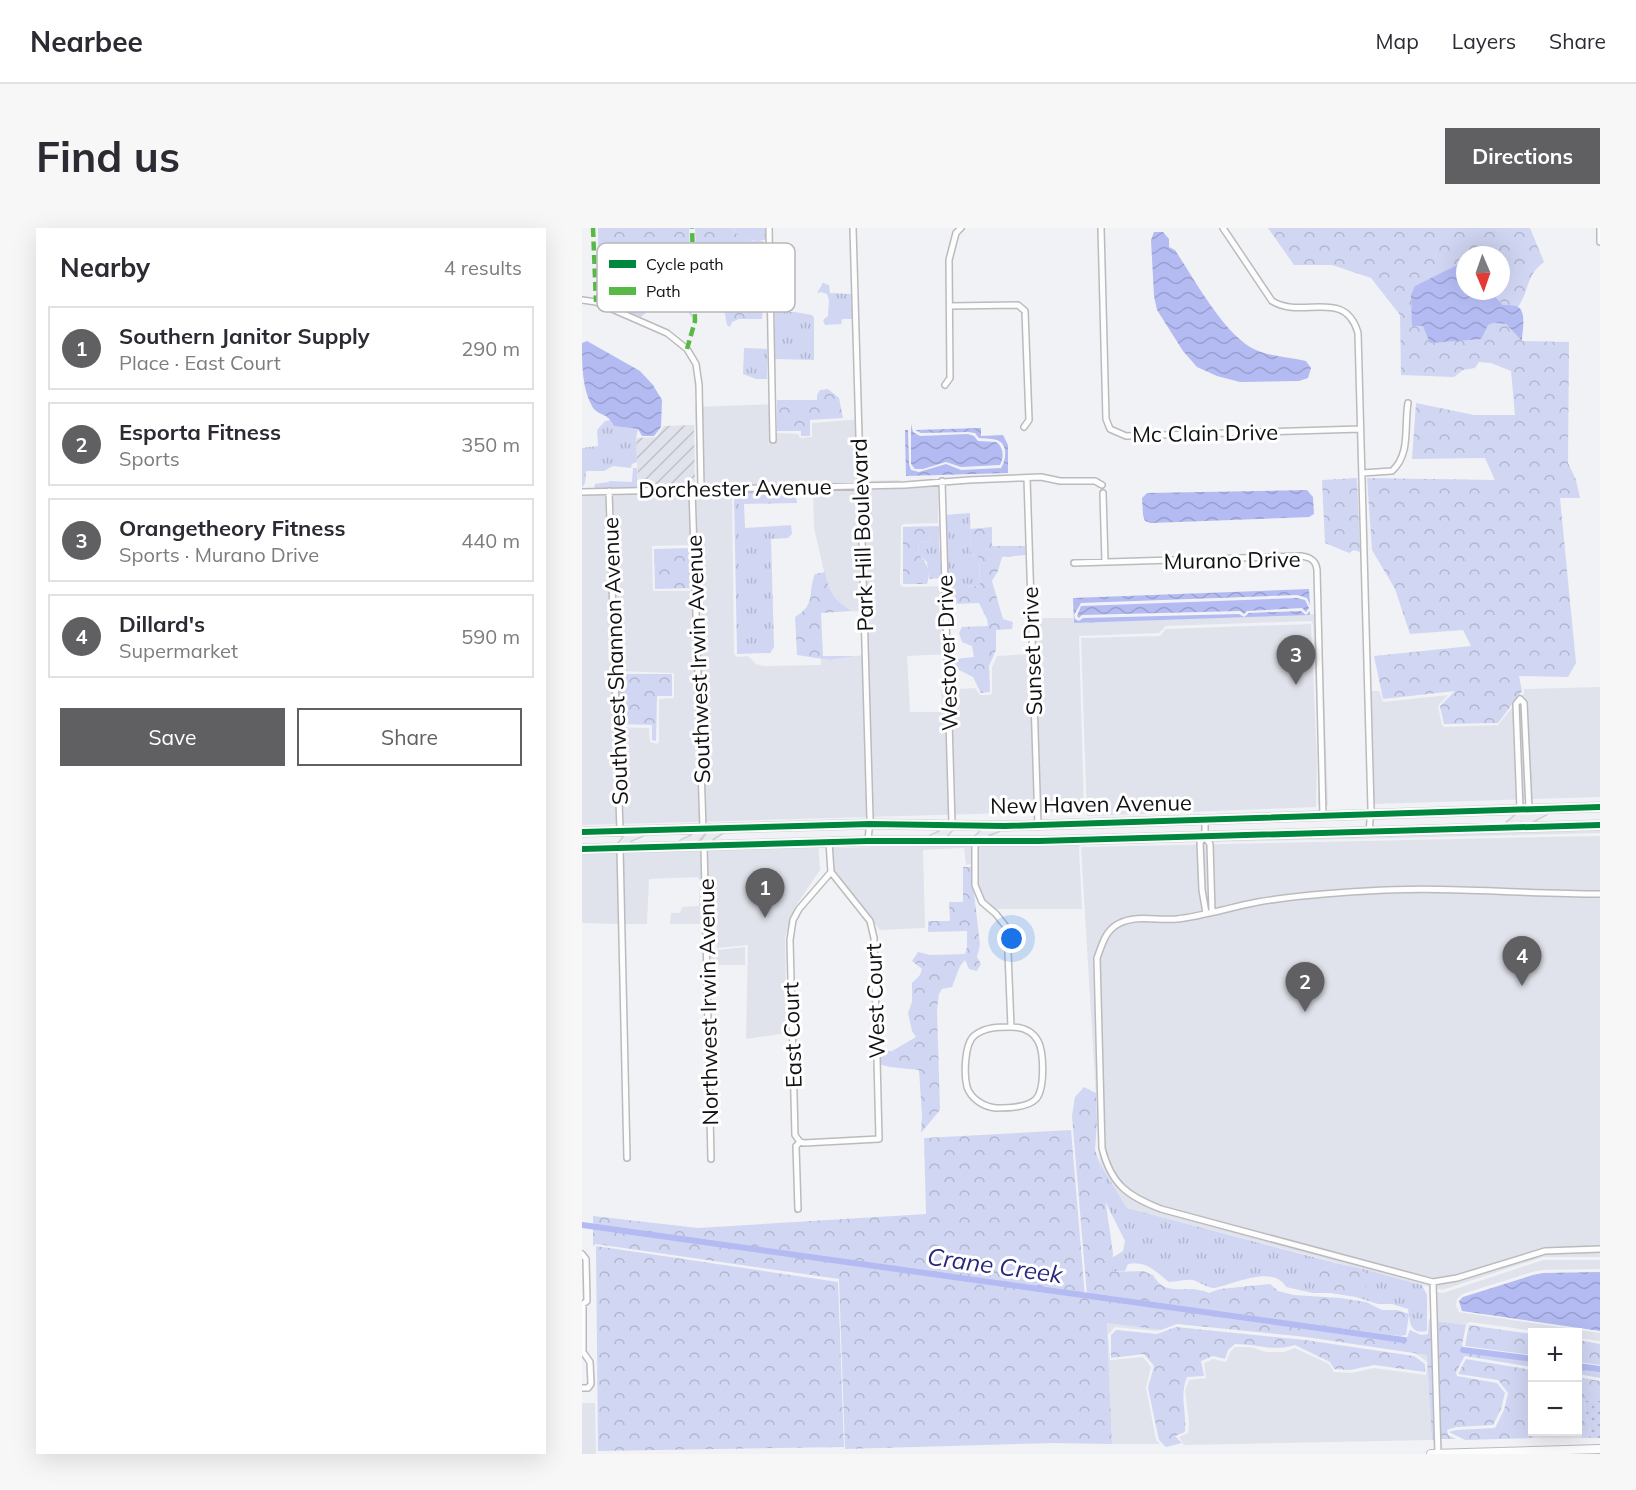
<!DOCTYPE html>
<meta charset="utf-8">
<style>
:root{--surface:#fff;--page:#f7f7f7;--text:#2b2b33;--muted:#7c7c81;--line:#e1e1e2;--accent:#606063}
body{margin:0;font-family:Mulish,sans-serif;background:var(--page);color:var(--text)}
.controls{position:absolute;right:18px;bottom:18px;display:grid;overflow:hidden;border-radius:0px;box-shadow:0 6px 24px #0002}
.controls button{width:54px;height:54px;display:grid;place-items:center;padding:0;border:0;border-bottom:2px solid var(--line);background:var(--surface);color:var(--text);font:30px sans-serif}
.compass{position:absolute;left:874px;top:18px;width:54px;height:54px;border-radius:50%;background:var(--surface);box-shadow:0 6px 24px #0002;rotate:178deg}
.you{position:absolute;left:430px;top:711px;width:21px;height:21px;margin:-15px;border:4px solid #fff;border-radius:50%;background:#1a73e8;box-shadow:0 0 0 9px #1a73e833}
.badge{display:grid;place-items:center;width:39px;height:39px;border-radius:50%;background:var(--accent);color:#fff;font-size:20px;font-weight:700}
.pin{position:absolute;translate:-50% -50px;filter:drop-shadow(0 2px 3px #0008)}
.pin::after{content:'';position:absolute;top:32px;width:21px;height:18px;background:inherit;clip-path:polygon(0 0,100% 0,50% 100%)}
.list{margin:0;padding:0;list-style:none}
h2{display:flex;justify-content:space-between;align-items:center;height:78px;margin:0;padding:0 24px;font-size:26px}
h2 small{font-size:20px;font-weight:400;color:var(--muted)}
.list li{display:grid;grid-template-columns:39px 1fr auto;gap:18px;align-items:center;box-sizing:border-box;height:84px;margin:0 12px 12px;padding:0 12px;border:2px solid var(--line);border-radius:0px}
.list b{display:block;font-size:22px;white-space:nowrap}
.list p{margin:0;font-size:20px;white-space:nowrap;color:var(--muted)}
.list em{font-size:20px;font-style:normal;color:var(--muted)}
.actions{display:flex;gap:12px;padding:18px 24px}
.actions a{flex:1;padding:14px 0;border:2px solid var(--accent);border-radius:0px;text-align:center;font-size:21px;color:var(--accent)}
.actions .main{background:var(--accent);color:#fff}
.map{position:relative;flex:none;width:1018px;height:1226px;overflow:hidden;border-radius:0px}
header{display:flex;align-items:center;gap:36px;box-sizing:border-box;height:84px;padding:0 30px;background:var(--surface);border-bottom:2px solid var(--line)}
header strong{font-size:28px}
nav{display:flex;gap:33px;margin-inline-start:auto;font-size:21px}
.intro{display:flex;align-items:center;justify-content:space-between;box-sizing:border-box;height:144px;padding:0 36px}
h1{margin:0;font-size:42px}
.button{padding:15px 27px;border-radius:0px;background:var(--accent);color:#fff;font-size:21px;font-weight:700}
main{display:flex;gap:36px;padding:0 36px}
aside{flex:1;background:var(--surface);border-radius:0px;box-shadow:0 6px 24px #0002}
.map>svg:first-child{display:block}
.built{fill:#e1e3ec;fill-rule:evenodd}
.industrial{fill:url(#industrial-furrows)}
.grass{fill:url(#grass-tufts)}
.forest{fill:url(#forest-crowns)}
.park{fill:url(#park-dots)}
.water{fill:url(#water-waves)}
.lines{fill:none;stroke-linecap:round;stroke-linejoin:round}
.canal{stroke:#b3bbf2;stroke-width:6}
.street-casing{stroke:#bbbbbe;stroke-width:8}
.secondary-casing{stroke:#bbbbbe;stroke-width:10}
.primary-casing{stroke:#cfcfd1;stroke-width:11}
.street{stroke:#fdfdfe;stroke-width:5}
.secondary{stroke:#fdfdfe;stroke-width:8}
.primary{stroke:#e9eaf0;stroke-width:8}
.quiet{stroke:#58b947;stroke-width:4.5;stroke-dasharray:9 4.5;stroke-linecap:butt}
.cycleway-casing{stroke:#fff;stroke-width:10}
.cycleway{stroke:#00873e;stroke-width:6}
.labels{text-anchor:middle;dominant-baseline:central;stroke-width:6;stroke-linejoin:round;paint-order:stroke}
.street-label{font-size:22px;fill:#121214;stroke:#fff}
.water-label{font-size:24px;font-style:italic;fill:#2a287e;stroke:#fff}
.key{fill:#fff;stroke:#b8b8b8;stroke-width:1.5}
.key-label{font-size:16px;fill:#121214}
</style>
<header>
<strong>Nearbee</strong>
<nav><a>Map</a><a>Layers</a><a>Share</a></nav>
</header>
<div class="intro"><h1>Find us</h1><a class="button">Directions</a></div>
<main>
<aside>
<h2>Nearby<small>4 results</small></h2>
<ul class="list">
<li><span class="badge">1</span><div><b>Southern Janitor Supply</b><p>Place · East Court</p></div><em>290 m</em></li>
<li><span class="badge">2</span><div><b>Esporta Fitness</b><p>Sports</p></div><em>350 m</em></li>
<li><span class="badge">3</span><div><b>Orangetheory Fitness</b><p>Sports · Murano Drive</p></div><em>440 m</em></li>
<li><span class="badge">4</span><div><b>Dillard's</b><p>Supermarket</p></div><em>590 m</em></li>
</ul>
<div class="actions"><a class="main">Save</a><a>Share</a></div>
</aside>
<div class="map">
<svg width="1018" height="1226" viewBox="0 0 1018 1226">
<defs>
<pattern id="industrial-furrows" width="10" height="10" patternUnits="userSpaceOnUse" patternTransform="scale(1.5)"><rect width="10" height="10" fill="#e1e3ec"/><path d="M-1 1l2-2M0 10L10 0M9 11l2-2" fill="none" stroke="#c0c2ca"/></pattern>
<pattern id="grass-tufts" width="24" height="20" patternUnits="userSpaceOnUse" patternTransform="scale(1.5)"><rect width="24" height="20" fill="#d1d6f3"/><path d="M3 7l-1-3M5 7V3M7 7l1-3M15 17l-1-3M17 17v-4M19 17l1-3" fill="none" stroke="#b2b7cf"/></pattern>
<pattern id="forest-crowns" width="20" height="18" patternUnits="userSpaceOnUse" patternTransform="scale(1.5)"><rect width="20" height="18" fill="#d1d6f3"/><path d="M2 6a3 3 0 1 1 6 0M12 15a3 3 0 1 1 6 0" fill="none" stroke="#b2b7cf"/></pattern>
<pattern id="park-dots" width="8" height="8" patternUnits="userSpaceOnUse" patternTransform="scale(1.5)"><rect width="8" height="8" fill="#d1d6f3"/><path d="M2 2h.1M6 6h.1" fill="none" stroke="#b2b7cf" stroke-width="1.8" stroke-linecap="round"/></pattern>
<pattern id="water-waves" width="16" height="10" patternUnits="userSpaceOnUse" patternTransform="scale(1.5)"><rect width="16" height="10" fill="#b3bbf2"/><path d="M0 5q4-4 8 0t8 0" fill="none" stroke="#99a0cf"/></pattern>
</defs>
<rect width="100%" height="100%" fill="#f1f2f6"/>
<path class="built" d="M192 176 194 205 216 206 218 210 230 209V195L280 191 284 253 318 252V255H356V295L321 296 319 298 318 356 321 359 364 358 367 426 325 428 328 484H360L359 462 393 460 398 467H409L410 464V439L415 428 447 426V390H491L492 395 739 386 746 577H736L737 533 731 396 729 393 584 398 577 405 497 408 502 583 0 597V265L114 258 116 255 113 179ZM231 260 232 300 246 361 260 378 270 383 280 384 281 427 247 432 239 431V437L182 438 174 436 166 428 155 429 152 426 150 262ZM109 317 111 318 112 363H71L70 318ZM35 443 92 445V470L77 471V514L75 516 68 514 67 500 36 499Z
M729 396 735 533 734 579 505 588 499 410 578 408 584 401Z
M1018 459V569L791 576 788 463H797L801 474 866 467 856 478 860 497 862 499 916 497 942 465V461Z
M1018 601V605L631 614 630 612Z
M1018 608V1029H961L860 1062 545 980 518 936 499 619Z
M616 612 615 614 498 617 497 620 500 681H413L403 672 396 656V617Z
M236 614 238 642 213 679 203 709 205 805 164 811 166 717 135 720 134 668H123L122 617Z
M390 617V636L384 637 382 620 341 622 343 700 298 702 252 643 251 620Z
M119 623 121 696H88L89 685H98L100 679 117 678 118 652 115 649 67 651 65 696H42L41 624Z
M35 624 36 696 0 695V625Z
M131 670 132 721 135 722 163 719V737H128L126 671Z
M961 1032H1018V1041L960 1042 950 1044 880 1066 875 1071 874 1077 877 1084 1018 1105V1113L996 1110V1104H960L887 1094 884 1097 855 1093V1064L861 1065Z
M525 1095 579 1102 575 1103 533 1099 526 1107 528 1132 561 1129 569 1139 564 1160 574 1212 578 1216H530Z
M653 1119H669L684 1124H702L713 1120 747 1136 752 1144 769 1145 792 1140 844 1147 845 1134 833 1125 846 1127 850 1212 602 1217 597 1209 606 1205 607 1195 603 1162 607 1152 624 1150 622 1135 631 1131 644 1134 648 1124Z
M996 1165 998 1174 999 1210H952L954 1204H996Z
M0 1175H13L14 1226H0Z"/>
<path class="industrial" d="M112 197 113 255 56 257 54 210 74 209 82 198Z"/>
<path class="grass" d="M152 0H185V11C174 16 163 10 153 5Z
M241 55 247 57 248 65 269 66 271 91H260L259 96 243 97 241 92 246 88 247 72 245 66 239 64 235 65Z
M193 84H213L230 87 232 90V132L193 131Z
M162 120 185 121V151H174L161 146Z
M29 192 32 198 56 201 54 210 55 234 50 236 49 240 31 238 22 243H4L3 255 0 260V220L16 218 15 202 23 193Z
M51 240H55L56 260H12L13 256 27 254V253L50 254Z
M207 263 214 269 215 275 162 276 163 300 209 297 210 306 206 310 189 311 192 419 188 425H184L155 426 152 264Z
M388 285 389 327 397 329 398 358 366 360 363 287Z
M337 313 357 315 360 350 347 351 345 334 336 326Z
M518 936 545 980 754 1035 738 1042 785 1047 777 1040 840 1057 845 1067V1103C828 1107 828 1094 826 1081L810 1076H796L774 1069 748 1065H731L704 1059C692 1036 650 1057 633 1060 626 1061 618 1054 611 1052 602 1051 596 1054 587 1054 574 1044 564 1032 546 1036L543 1043 530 1044V1030L541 1023 543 1013 523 973Z"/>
<path class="forest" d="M16 0H107L110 90C99 71 92 67 71 68L68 81 59 89 45 84 21 72 17 51Z
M113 0H152L153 5 171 13H181L183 27 181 33 170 26 157 23 153 28 160 40 182 44 183 56 151 58 148 73 152 79 181 80 180 91H157L150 94 148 99 145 97 142 81 138 76 116 75Z
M686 0H948L962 34C944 47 948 61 936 79L921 77 908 63H919V27H883V42L877 36 834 58 906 97 912 95 924 96 940 113 987 114 986 235 994 252 998 270H978L994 435 986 449 937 448 940 463 916 495 862 496 858 478 873 463 801 471 792 428 889 418 881 402 828 406 813 361 790 322 785 250 913 252 903 230 830 231 834 175 892 187H933L929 143 909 135 897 134 893 140 881 142 872 149 819 147 818 87 789 50 750 37H712Z
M246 161 257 170 261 190 228 192V208H219V203H195V172H235V167L238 162Z
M775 250 778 324 772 322 767 325 743 315 740 252Z
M357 298V315L337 313 336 326C345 334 349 344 345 356H321V299Z
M410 299V318H443L444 327 420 329 416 343 410 353 421 391 431 394 430 401 414 402V422L407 438 408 464 399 465 391 449 371 439 373 431 392 429 390 418 380 414 377 405 380 399 406 398 405 391 397 375 369 376 366 360 398 358 397 329 389 327 388 301Z
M109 320 110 360 73 361 72 321Z
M243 344C246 362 253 374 270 383L239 385 241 428H275L247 432 215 427 213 389C235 376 225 365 233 346Z
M36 446H90V468H75L74 513 70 512V497L36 496Z
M381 639H389L398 717 395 729 399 736 395 743 387 741 383 732 378 738 370 759 360 761 357 766 355 782 358 882 339 905 340 887 337 842 308 839 297 836 296 823H310L334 809 330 803 326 785 330 774V755L338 747 340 741 330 733 336 724 348 727 383 726 385 719V703L346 704V693H368L367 674H381Z
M502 859 514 865 515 894 513 922 518 936 531 1025 530 1044 561 1043 571 1047C584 1071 606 1055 627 1065L638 1061 688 1056 696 1063 712 1067 758 1070 784 1074 800 1082H815L827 1086 824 1107 818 1108 505 1067 490 888 493 869Z
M489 902 503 1069 817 1111 825 1109 828 1102 839 1107 846 1106 847 1091 849 1092 853 1212H850L845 1127 724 1109 595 1096 579 1102 525 1095 530 1216 471 1215 263 1221 257 1051 14 1016 11 1018V988L116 1000 344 986 342 910Z
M14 1018 256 1054 262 1219 16 1223Z
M754 1035 777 1040 785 1047V1058C781 1061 776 1065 772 1066 758 1068 742 1062 736 1050L738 1042Z
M855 1093 884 1097 880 1117 883 1121 950 1130V1139L883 1128 882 1129 874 1145 875 1148 915 1155 923 1165 919 1181 911 1197 874 1199 865 1202 866 1207 874 1211H859Z
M887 1097 950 1106V1127L883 1118Z
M594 1099 723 1112 832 1128 843 1136V1144L792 1137 768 1142 752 1141 748 1134 713 1117C692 1124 674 1116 653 1116L646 1122 643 1131 631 1128 619 1133 622 1148 605 1149C597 1169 605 1184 603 1204L593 1208 600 1215 584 1219 577 1212 566 1160 572 1138 562 1126 529 1130V1107L534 1102 575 1106Z
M996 1112 1018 1116V1137L996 1134Z
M884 1131 950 1142 951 1204H954L952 1210 883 1212 867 1204 874 1202 913 1200 922 1182 926 1165 916 1152 876 1146Z
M996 1137 1018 1140V1150L996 1146Z
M996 1149 1018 1153V1173L1002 1174 1009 1210H999L998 1174 996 1165Z"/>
<path class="park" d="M1002 1173H1018V1210H1009Z"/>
<path class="water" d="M572 4H581L587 11V19L593 22C611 49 644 110 674 122 690 129 708 129 724 133L729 140 726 150 717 153 658 154 635 148 615 139 601 123 575 82 572 68 569 12Z
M877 36 883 42V63H908L921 77C925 77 932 77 936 79 945 84 940 104 940 113L924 96 912 95 906 97 899 111 848 115 841 98H830L829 67 833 58Z
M5 113 58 143 71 157 80 172 79 199 72 208H60L56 201 32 198C25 184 19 189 11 180 0 161 0 138 0 115Z
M329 196 331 204 338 208 386 206 392 208 396 213 414 214C422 219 422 230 418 237L379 239 364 234 341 241H333L329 236Z
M399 200V208L421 207 426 217V245L324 248 323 202H326L327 236 329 242 337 244 364 236 379 242 419 240C424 232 426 218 417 213 412 210 403 211 397 210L393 205 386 204 339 205 333 202Z
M725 262 731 269 732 286 727 289 569 295 563 293 561 287 560 270 565 265Z
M727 361 728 377 725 370 715 367 499 375 492 387 493 391 497 393 501 390 657 386 662 389 667 385 719 383 724 387 728 383V387L492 395 491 370Z
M715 370 723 372 727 380 724 384 720 380 665 383 662 386 658 383 500 387 497 390 495 388 499 378Z
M1018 1044V1103L880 1083 877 1073 881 1069 951 1047 961 1045Z"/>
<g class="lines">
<path class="canal" d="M0 997 822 1112
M881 1122 951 1131
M996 1138 1018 1141"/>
<g class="street-casing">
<path id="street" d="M187 0 191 212
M271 0 288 590 286 613
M519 0 524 191 528 201 544 208 778 201
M641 0 690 73C720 92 763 59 776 105L789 581 787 604
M1018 0V14
M0 72 14 74 85 105 105 121 114 136 117 157 119 260
M368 78 436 77 443 83 447 192 442 199
M363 157 368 150 367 32 374 5 379 0
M780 245 810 243C829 226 822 198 826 175
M445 250 456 597
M360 253 370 596
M110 261 121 601
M27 263 38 603
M0 264 323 257 387 252 459 249 478 253H513L520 257
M521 265 523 334
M492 335 719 328C728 329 734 332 735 342L741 588
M938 471 942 475 947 581
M938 471 934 476 938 581
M623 592V609L628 616 630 684
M623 609 618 614 620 662 624 685
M393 614V657L400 674 414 686 425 700 429 799C416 799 404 799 393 807 382 815 382 847 385 859 389 871 402 879 414 880 425 880 445 880 454 871 463 861 462 824 456 813 450 802 439 799 429 799
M122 617 129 931
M38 620 45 930
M1018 666C940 666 862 658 785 663 749 665 711 668 676 674 649 679 622 688 595 691 576 693 554 686 536 696 523 703 520 717 515 730L520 920C529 956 545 968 579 981L851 1054 875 1050 963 1023 1018 1021
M218 914 222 915 297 911 292 710 288 693 249 644 247 614
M218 914 213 907 208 712 211 692 217 681 249 644
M216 981 214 918 218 914
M0 1026 4 1031 5 1073 1 1076V1124L8 1134 9 1156 6 1160H0
M851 1054 856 1226"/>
</g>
<g class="secondary-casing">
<path id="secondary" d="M849 1226 1018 1221"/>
</g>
<g class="primary-casing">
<path id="primary" d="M927 598 947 581
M940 599 945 592 962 583
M0 604 288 596 423 598 1018 579
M351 611 360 607 370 596
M393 614 405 603 414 600
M101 616 112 611 121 601
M122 617 128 608 139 601
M38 620 47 609 59 604
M0 621 286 613H457L1018 597"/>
</g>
<use href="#street" class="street"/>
<use href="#secondary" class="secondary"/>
<use href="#primary" class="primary"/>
<path class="quiet" d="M11 0 14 74
M105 121 113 93 110 0"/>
<g class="cycleway-casing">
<path id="cycleway" d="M0 604 288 596 423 598 1018 579
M0 621 286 613H457L1018 597"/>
</g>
<use href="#cycleway" class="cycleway"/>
</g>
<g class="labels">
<g class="street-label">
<text transform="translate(623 205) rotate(-1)">Mc Clain Drive</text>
<text transform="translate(153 260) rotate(-1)">Dorchester Avenue</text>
<text transform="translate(280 307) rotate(-92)">Park Hill Boulevard</text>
<text transform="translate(650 332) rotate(-1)">Murano Drive</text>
<text transform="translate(450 423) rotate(-92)">Sunset Drive</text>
<text transform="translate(365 425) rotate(-92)">Westover Drive</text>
<text transform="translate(116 431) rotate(-92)">Southwest Irwin Avenue</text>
<text transform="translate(33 433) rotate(-92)">Southwest Shannon Avenue</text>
<text transform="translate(509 576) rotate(-1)">New Haven Avenue</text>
<text transform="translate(293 773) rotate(-92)">West Court</text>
<text transform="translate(126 774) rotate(-91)">Northwest Irwin Avenue</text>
<text transform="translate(210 807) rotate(-92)">East Court</text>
</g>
<g class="water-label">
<text transform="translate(413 1037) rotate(8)">Crane Creek</text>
</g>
</g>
<rect x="15" y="15" width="198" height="69" rx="9" class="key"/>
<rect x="27" y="32" width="27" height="8" fill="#00873e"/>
<rect x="27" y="59" width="27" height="8" fill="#58b947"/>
<g class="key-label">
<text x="64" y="42">Cycle path</text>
<text x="64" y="69">Path</text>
</g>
</svg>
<div class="controls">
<button>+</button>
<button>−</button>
</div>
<svg class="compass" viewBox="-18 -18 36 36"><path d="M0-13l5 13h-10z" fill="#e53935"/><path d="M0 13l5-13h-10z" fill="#7c7c81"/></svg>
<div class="you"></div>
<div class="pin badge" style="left:183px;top:690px">1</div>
<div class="pin badge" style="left:723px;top:784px">2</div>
<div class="pin badge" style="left:714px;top:457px">3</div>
<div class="pin badge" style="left:940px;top:758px">4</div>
</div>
</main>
